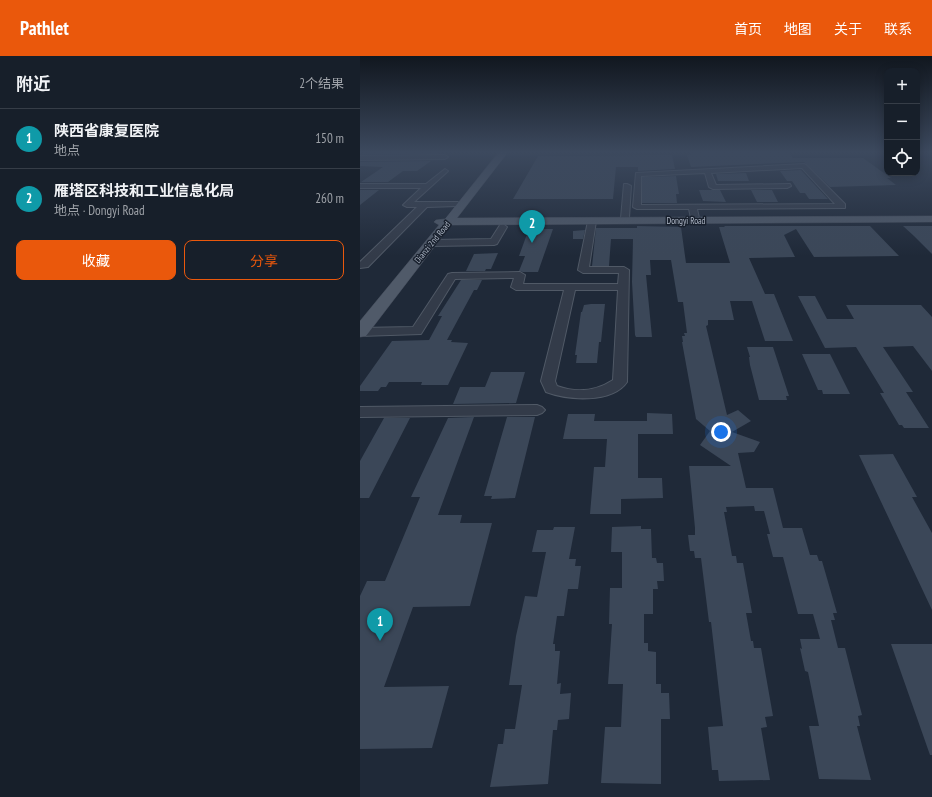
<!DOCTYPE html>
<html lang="zh">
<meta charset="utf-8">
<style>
:root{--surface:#171f2a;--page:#202732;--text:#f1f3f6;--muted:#9ea2a8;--line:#363d47;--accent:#ea580c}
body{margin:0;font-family:"PT Sans Narrow","Noto Sans SC",sans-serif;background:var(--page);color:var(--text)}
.controls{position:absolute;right:12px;top:12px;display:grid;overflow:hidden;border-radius:8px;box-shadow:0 2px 10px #0003}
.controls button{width:36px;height:36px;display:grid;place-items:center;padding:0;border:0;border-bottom:1px solid var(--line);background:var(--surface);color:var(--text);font:20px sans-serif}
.you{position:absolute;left:361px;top:376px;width:14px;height:14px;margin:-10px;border:3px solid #fff;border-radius:50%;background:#1a73e8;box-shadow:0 0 0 6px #1a73e833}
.badge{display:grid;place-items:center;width:26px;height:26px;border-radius:50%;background:var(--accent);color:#fff;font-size:13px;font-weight:700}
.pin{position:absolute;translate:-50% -33px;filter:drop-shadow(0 1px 2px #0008)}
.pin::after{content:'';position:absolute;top:21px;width:14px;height:12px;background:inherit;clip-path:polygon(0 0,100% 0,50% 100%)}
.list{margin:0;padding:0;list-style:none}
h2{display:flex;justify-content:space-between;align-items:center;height:52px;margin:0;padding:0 16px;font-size:17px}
h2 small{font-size:13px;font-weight:400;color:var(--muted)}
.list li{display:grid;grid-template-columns:26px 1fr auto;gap:12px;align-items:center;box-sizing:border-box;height:60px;padding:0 16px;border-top:1px solid var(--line)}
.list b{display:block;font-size:15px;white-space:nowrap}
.list p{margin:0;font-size:13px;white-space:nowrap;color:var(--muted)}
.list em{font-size:13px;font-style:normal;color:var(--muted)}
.actions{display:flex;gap:8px;padding:12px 16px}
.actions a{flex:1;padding:9px 0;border:1px solid var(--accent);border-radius:8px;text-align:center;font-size:14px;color:var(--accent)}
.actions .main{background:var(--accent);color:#fff}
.icon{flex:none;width:22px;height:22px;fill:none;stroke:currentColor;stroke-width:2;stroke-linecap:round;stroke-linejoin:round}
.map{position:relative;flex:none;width:572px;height:741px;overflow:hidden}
header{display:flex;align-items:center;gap:24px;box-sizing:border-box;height:56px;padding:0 20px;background:var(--accent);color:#fff}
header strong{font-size:19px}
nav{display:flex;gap:22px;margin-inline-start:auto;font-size:14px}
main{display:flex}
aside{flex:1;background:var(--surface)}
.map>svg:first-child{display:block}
.building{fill:#3b4758}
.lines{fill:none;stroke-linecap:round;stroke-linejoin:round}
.minor-casing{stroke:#505966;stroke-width:2}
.major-casing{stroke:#3c4452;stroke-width:1}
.minor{fill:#333b49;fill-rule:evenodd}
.major{fill:#505a69;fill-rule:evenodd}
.labels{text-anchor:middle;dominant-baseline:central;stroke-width:3;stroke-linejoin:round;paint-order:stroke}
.far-street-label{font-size:9px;fill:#adb6c5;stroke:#18202d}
</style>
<header>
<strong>Pathlet</strong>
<nav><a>首页</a><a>地图</a><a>关于</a><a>联系</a></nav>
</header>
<main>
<aside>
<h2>附近<small>2个结果</small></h2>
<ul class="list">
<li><span class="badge" style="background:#0f9aa8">1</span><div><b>陕西省康复医院</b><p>地点</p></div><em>150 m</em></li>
<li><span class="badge" style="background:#0f9aa8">2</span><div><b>雁塔区科技和工业信息化局</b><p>地点 · Dongyi Road</p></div><em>260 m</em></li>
</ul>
<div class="actions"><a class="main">收藏</a><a>分享</a></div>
</aside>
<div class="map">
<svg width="572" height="741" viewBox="0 0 572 741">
<rect width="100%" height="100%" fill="#1f2938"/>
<path class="building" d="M5 96H80L79 98H2Z
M331 96H428L433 102H503L531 122H527L536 129 470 131 444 106 331 111 327 99H332Z
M312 99 315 113 278 115V111H256L253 143H153L178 100Z
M0 105V106L71 105 57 115H43L28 126H1L23 111 0 110Z
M441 114 468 143H449L445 137H440L432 125H427L420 115Z
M386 117 389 125H358L356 118Z
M316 120 319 138H316L317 147H282V121Z
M0 134H19L0 149Z
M339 134H360L366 146 343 145Z
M391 134H412L418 146H397Z
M277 170 321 171 326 207H370L359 171H365L364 170H510L539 200 454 201 436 173 424 179 435 201 389 202 405 238H414L433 285H405L392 245H370L374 264H348V269L346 270 367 359 378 354 391 365 372 376 400 386 394 396 378 397 386 432H413L423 472H442L450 499H457L459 505H462L477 557H473L475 564H471L478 592H485L502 659 498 660 500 670H497L511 724 459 723 449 670H459L448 616 445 615 440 592 442 593 440 583H460L453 558H438L423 501H413L407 478H410L404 455H395L394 450 366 451 367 456H364L372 500H376L377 507H383L392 557H386L391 585H393L394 592H401L413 660 405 661 407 671 401 672 410 724 359 725 358 714H352L348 671 363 670 351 566H349L341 502H335L334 495H330L328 479H335V472L329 410H371L340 389 350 375 336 363 322 286H323L322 280H325L324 277H327L323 246H318L311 204H290L291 219H286L292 281H276L275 279 272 226 273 183H251L249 210H232L236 172H277Z
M543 170H572V198L554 180Z
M176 173H193L178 216H163L159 215 165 200H159L167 178 174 177Z
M225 174 223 183H213V175Z
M138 197 131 213H126L125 215H106L114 198Z
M101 224H122L117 234H114L87 284H92L91 286 108 287 88 329H61L62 326H29L26 331H21L18 335H0V330L32 285 69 284 82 260H78Z
M438 240H455L467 263H494L486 249H561L572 261V315L553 290 523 291 553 336H546L569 372H544L542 369H539L520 337H524L496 291 465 292Z
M231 248H245L241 286H239L237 307H216L217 299H215L221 256H222L224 249Z
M387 291H413L429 340H426L427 344H399L390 309 389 301H390Z
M442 298H470L490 338H463L462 334H458Z
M131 316H165L156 347 93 348 100 331H125Z
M287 357 312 358 313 378H278V422H302L303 442 261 443V458H230L234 411H245L247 383H203L208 358H235L234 365H287Z
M114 361 78 459H102L100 467H132L110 550 53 551 24 631 89 630 72 692 0 693V540L7 525H25L60 441H51L88 362Z
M147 361H175L155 442 131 443 132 440H124Z
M24 362H50L9 442H0V405Z
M533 398 557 441H552L572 477V554L499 399Z
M281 470V473H291L292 502H296L297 507H303L304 525H297L298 533H293V558H284V587H288V595L296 596V628H301V637H309L310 663H301V728L241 727 245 671H261L263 628H248L252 568H249L250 532H262V496H251L252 471Z
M194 471H215L209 503H216L215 510H221L218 533H208L204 560H197L193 588H195V595H200L197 628 201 627 200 638 211 637 209 663 198 664 197 674H193L188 728 130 731 138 688H143L145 673H155L162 629H149L156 580 165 540 177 541 186 496H172L177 474H193Z
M531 588H572V699H570Z"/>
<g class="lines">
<g class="minor-casing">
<path id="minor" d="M0 100 85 99 88 101 85 103 0 104Z
M444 108 446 109 485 148V152L337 153 339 162 335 165 331 162 329 153H277L273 151 276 117ZM442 112 475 148 281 149V120L345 117 349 131 353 133 427 132 431 130 430 128 356 129 351 117Z
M85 113 88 115 87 116 54 146H98V150L67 151 8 211 0 212V206L57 151H47L43 149 61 132H0V128H66Z
M264 128H267L271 130 269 162 265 165 261 162Z
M232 162 236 165 229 211H264L269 214 267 326C252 348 207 344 186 336L181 325 204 234H156L151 231 154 222 95 223 61 278 0 280V272L53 271 88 218 92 217 160 216 165 219 163 228H258L259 217H223L218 214 228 165ZM215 234H258L253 324C236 335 216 337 197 330L195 325Z
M143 168 147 171 137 188 134 189 72 190 67 187 72 184 131 183 140 169Z
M177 349 182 351 185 354 182 357 177 359 0 361V351Z"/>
</g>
<g class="major-casing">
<path id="major" d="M139 96H148L97 162 572 160V166L91 169 6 280 0 281V265L79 169 74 166 76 164 85 163Z"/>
</g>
<use href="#minor" class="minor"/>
<use href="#major" class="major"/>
</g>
<linearGradient id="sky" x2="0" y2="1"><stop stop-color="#11171f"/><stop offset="0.48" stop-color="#3c495e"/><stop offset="1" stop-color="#3c495e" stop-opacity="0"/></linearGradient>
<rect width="572" height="200" fill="url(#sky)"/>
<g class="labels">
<g class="far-street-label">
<text x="326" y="164">Dongyi Road</text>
<text transform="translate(72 186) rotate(-51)">Dianzi 2nd Road</text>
</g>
</g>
</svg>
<div class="controls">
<button>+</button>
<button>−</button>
<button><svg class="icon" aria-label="locate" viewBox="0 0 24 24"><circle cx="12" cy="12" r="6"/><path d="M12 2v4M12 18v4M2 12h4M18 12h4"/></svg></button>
</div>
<div class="you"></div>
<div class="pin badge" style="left:20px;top:585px;background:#0f9aa8">1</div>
<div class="pin badge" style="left:172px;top:187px;background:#0f9aa8">2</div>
</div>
</main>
